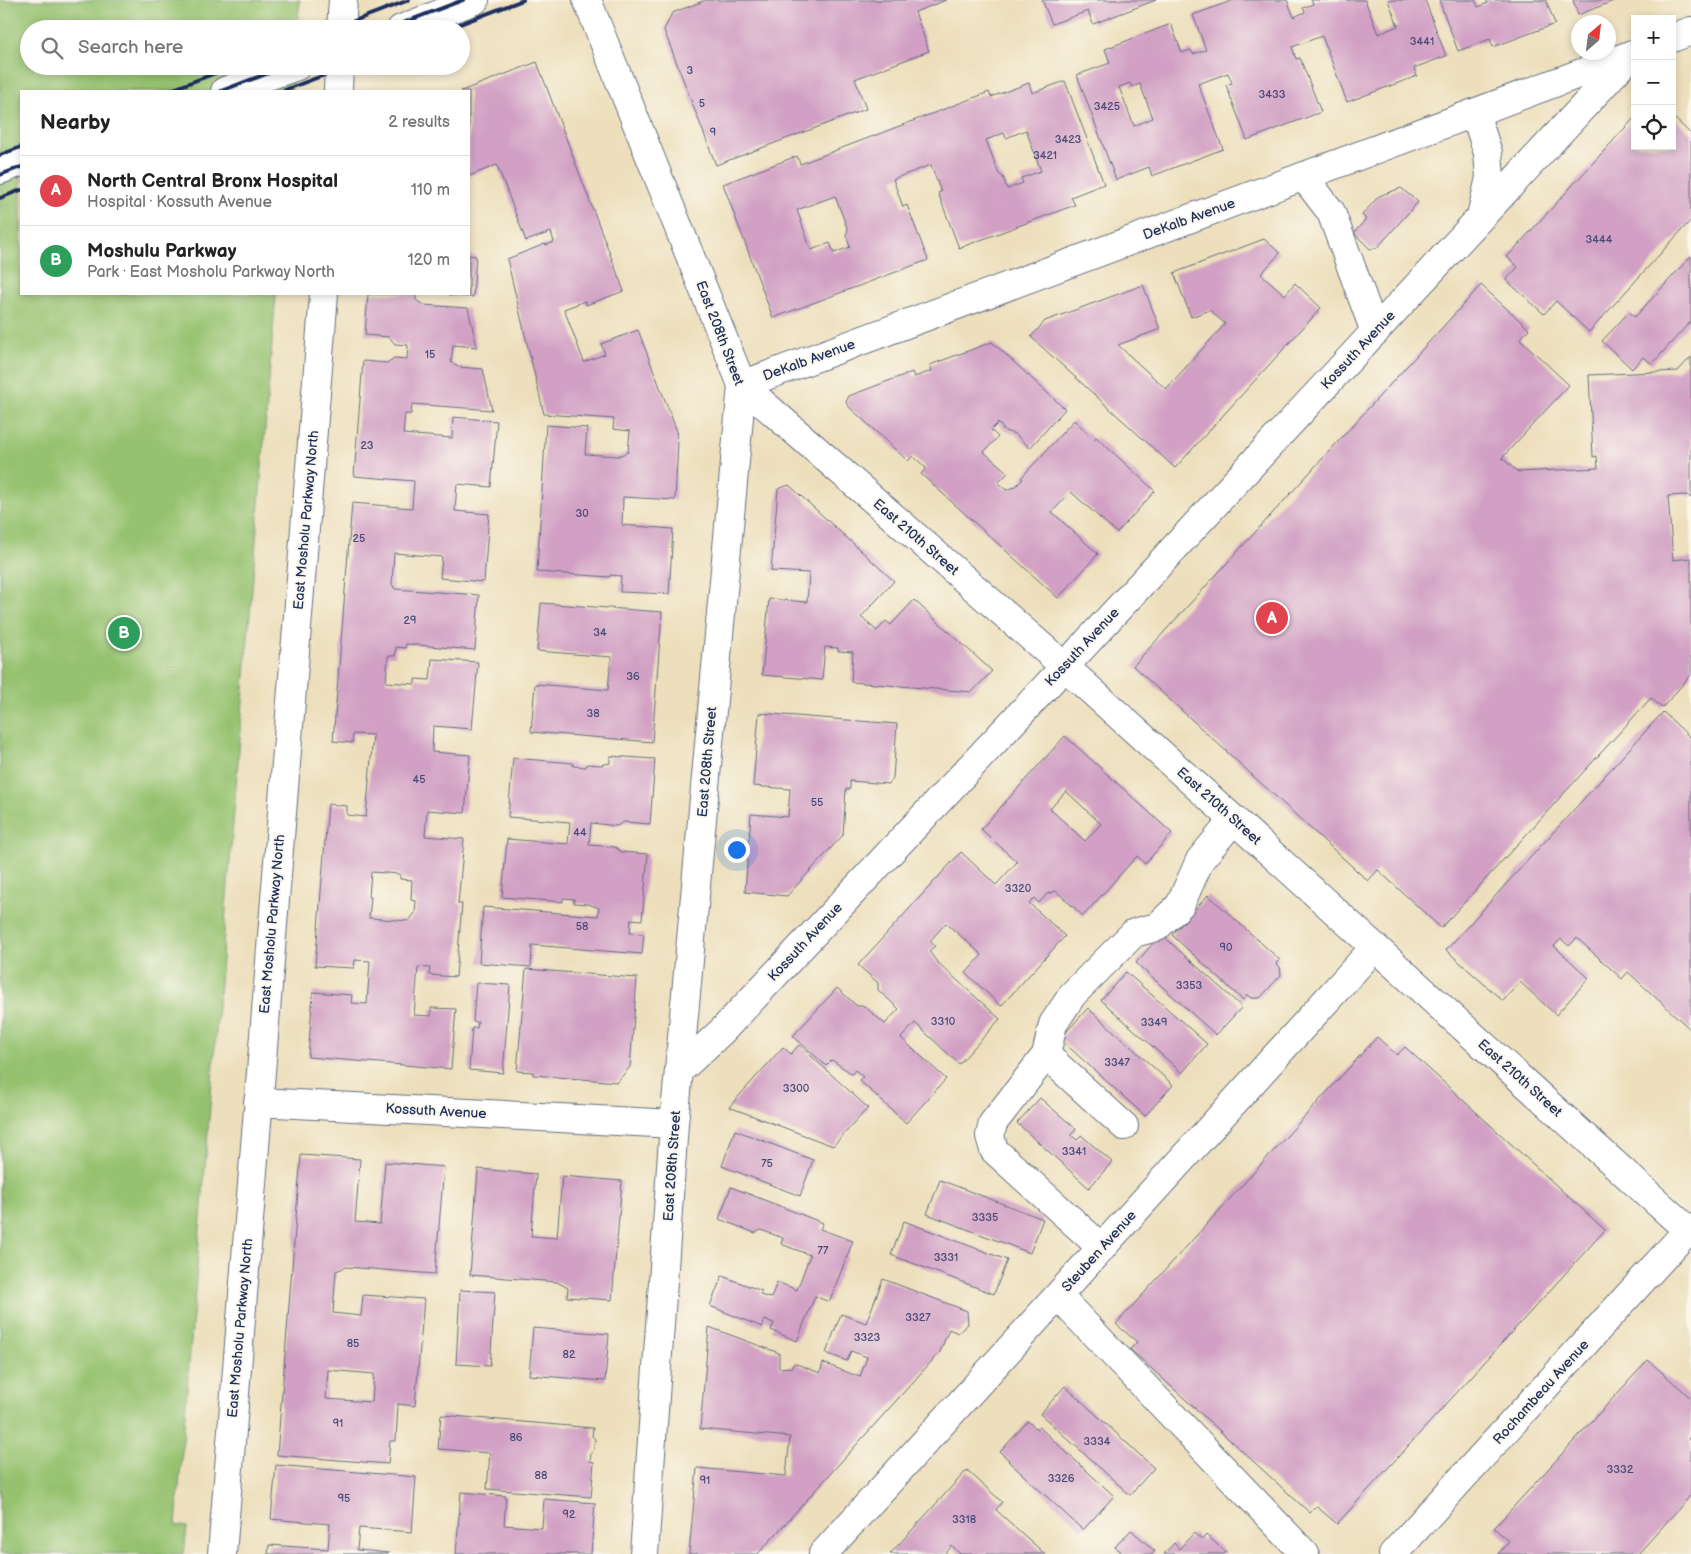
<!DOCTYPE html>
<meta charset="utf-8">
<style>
:root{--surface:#fff;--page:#f6f6f6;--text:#222;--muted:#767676;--line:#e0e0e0;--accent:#ea580c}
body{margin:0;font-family:"Balsamiq Sans",sans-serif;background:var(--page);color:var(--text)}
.controls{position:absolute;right:15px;top:15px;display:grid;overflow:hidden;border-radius:0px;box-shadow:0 2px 8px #0003}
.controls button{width:45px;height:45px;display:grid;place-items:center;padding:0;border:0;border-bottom:1px solid var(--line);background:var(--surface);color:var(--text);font:25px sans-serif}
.compass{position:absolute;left:1571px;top:15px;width:45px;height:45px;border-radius:50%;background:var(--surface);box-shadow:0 2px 8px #0003;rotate:28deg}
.you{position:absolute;left:736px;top:849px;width:18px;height:18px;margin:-12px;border:4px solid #fff;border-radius:50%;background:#1a73e8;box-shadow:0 0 0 8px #1a73e833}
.badge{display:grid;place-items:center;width:32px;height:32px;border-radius:50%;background:var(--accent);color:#fff;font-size:16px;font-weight:700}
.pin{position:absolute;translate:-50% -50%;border:2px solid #fff;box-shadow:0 1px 5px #0006}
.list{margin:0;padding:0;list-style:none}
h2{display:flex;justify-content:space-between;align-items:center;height:65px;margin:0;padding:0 20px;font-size:21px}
h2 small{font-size:16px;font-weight:400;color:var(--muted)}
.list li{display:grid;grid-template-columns:32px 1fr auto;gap:15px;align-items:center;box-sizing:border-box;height:70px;padding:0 20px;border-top:1px solid var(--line)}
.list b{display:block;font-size:19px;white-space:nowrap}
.list p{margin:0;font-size:16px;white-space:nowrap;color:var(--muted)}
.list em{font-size:16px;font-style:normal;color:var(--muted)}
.icon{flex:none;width:28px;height:28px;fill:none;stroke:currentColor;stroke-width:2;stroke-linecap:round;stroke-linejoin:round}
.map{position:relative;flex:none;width:1691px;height:1554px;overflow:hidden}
.search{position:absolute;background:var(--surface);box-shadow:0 2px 8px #0003;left:20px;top:20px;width:450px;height:55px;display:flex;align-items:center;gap:12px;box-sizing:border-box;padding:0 18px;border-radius:28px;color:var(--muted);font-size:19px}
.panel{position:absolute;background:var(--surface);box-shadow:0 2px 8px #0003;left:20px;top:90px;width:450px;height:205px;border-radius:0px}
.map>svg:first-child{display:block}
.green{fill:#96c26f;stroke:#587866}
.building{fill:#d1a0c4;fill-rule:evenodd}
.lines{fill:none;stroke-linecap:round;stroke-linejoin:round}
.minor-casing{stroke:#646d7f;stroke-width:30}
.major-casing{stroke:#646d7f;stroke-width:30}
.minor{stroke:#fff;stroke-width:28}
.major{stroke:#fff;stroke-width:28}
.rail{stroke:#1b2f5e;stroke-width:4}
.labels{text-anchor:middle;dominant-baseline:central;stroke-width:4;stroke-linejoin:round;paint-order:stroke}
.number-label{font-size:11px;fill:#484b78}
.street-label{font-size:14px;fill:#1b2f5e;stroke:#fbf7ec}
</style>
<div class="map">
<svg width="1691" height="1554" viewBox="0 0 1691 1554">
<rect width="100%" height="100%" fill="#fbf7ec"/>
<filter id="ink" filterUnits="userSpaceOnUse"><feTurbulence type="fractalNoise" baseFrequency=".02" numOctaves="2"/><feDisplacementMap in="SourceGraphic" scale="10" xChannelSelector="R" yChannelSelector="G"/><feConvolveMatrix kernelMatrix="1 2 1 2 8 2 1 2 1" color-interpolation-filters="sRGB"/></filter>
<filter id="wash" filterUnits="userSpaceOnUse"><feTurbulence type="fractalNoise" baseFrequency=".0096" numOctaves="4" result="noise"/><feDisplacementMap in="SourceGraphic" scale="20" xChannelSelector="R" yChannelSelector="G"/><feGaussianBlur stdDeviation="1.12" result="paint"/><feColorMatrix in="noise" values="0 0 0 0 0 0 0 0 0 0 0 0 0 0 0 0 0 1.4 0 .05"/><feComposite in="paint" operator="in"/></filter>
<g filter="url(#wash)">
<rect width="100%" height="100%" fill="#eddfbc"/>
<path class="green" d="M0 0H300L297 29H29V66H294L292 91H21V294H276L176 1525 187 1527 184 1554H0Z"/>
<g id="blocks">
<path class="building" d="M706 0H946L915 12 929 51 855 79 866 109 716 165 664 30 672 13Z
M1042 0H1156L1093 24 1088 11 1052 24Z
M1234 0H1287L1294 17 1305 12 1303 8 1313 4 1311 0H1365L1378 34 1398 26 1388 0H1425L1446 56 1414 68 1417 76 1347 102 1322 36 1292 47 1296 59 1300 58 1321 112 1247 140 1226 85 1232 83 1228 73 1198 84 1223 149 1152 176 1149 167 1116 180 1077 75 1110 63 1105 49 1171 24 1182 53 1191 50 1193 54 1206 50 1193 15ZM1130 83 1132 87 1140 84 1153 118 1134 126 1119 87Z
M1439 0H1475L1478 7 1488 3 1486 0H1546L1555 24 1493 47 1490 39 1458 51Z
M1573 0H1616L1578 15Z
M537 62 624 291 586 305 585 301 564 309 584 362 605 354 601 344 638 330 678 434 676 433 678 442 675 500 623 497 622 525 673 529 669 594 620 592 621 576 610 575V577L537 572 546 425 587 428 585 454 618 456 628 452 630 431 613 429 614 419 544 414 507 259 545 244 546 245 554 242 551 232 526 241 497 165 469 176V91H461Z
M1065 81 1104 184 1071 197 1075 205 959 248 938 193 941 192 931 165 893 179 903 207 907 205 928 260 773 318 723 184 797 156 800 164 989 92 991 97 1029 83 1032 93ZM1026 130 1041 171 1021 178 1023 183 1007 189 1003 177 999 174 986 140 1004 133 1006 138ZM835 196 848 230 846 235 850 247 834 253 830 243 811 250 797 210Z
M1672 116 1691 134V220L1589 332 1556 301 1544 314 1506 280 1518 267 1507 257 1635 117V146H1672Z
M1401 188 1418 202 1377 248 1370 249 1355 234V232L1366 219 1362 215 1379 196Z
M1264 239 1280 253 1261 274 1285 295 1295 283 1321 308 1175 468 1031 337 1045 321 1143 285 1160 329 1118 345 1166 389 1225 324 1210 310 1191 317 1174 273Z
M469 255 476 256 473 297 449 295V294H469Z
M1691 256V321L1652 364 1643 357 1632 369 1602 341 1629 312 1635 317Z
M1481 285 1529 329 1520 339 1569 385 1502 458 1518 472 1598 468 1597 456 1593 457 1589 375 1678 371 1691 357V498L1687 495 1668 496 1673 560 1691 558V675L1662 708 1651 698 1441 928 1378 870 1368 881 1133 666Z
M368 294H416V300L423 305 468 308 477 347 453 345 451 362 458 367 483 369 492 410 412 404 411 414H405L403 434 452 438 453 417 497 421 491 487 457 484 455 511 489 514 484 582 440 578 442 557 394 553 392 584 395 589 479 595 475 650 406 644 405 648 396 647 395 656H388L386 682 415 684V679L430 680 432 659 478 662 472 729 433 726 432 752 470 755 465 813 427 810 425 836 464 839 458 904H462L456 977 429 975 430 968 418 967 414 1015 431 1016V1008L456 1009 451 1069 308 1057 313 992 352 995 351 1003 367 1004 370 961 355 960 354 968 315 966 328 804 347 806V815L366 817 373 735 353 734 352 743 333 741 352 503 412 508 414 481 354 476 363 361 387 363 394 358 407 359 408 345 395 344 389 337 365 335ZM371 872 400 874V879L412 880 411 900 416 901 415 913 409 921 369 918 371 897H369Z
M992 342 1065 409 1030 448 1015 434 1005 431 998 423 991 430 998 437 984 452 1008 473 998 483 1006 490 1015 487 1023 479 1021 478 1074 420 1094 439 1096 437 1155 491 1117 533 1071 492 1052 512 1098 554 1058 598 921 474 926 468 913 456 908 461 848 406 846 402 849 396 912 372 914 377 932 371 930 365Z
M789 485 894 581 861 617 877 631 886 621 891 625 914 600 992 671 972 692 851 682 853 652 838 651V648L825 647 822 680 762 675 769 599 807 602 809 573 771 571 778 489Z
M541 603 662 612 652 742 531 732 535 684 608 690 611 657 537 651Z
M1663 712 1691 738V1030L1628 972 1622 979 1577 938 1569 946 1561 939 1554 946 1589 978 1556 1015 1520 982 1503 1001 1446 950Z
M759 713 897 724 893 778 889 784 850 781V789H846L843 835 787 896 745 892 751 814 788 817 790 789 753 786Z
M1065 736 1172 833 1145 864 1137 856 1083 916 1056 891 1047 894 1039 903 1034 898 1029 903 1065 936 1001 1006 966 973 982 955 946 923 930 941 935 946 929 951 936 961 1000 1019 959 1064 915 1023 901 1038 946 1079 906 1123 859 1080 863 1077 855 1070 852 1074 832 1060 826 1066 793 1036 837 988 857 1006H864L885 1024 899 1009 878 990V983L858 965 961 852 996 885 1017 862 981 829ZM1066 791 1101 824 1085 841 1050 809Z
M610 756 655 759 650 824 624 822 617 826 591 823 589 845 615 847 621 852 648 854 642 920 631 919 630 933 644 934 642 954 532 945 531 967 479 963 483 907 598 916 599 908 588 904 574 903V899L563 898V902L502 897 507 839 568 844 570 822 508 817 513 758 573 763V766L586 767 587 764 600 765 610 763Z
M1208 895 1280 960 1276 963 1280 967 1281 975 1260 998H1251L1247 995 1243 1000 1172 935Z
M1161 934 1242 1007 1216 1035 1136 963Z
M526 969 637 978 630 1067 617 1082 533 1075V1072L517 1071Z
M1126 972 1207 1044 1182 1073 1101 1000Z
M476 983 510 985 503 1073 469 1070 472 1028H477L478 1022H473Z
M1088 1008 1173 1085 1145 1116 1060 1039Z
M1377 1037 1397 1055 1405 1047 1605 1230 1337 1524 1316 1506 1310 1513 1130 1349 1137 1342 1116 1324Z
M799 1045 868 1108 833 1146 729 1107 783 1047 791 1054Z
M1040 1098 1076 1129 1071 1135 1077 1140 1081 1135 1112 1162 1089 1188 1017 1123Z
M735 1130 813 1160 800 1196 722 1166Z
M301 1155 360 1159 355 1222 380 1224 385 1162 444 1167 435 1274 346 1267 336 1271 333 1313 361 1316 363 1295 424 1299 415 1406 398 1404 396 1441H390L388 1464 277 1455ZM328 1370 374 1374 372 1402 326 1399Z
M478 1169 536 1174 531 1236 557 1238 562 1176 622 1181 612 1300 567 1297 568 1288 557 1282 470 1275Z
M940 1180 1043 1219 1030 1253 927 1214Z
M731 1187 823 1223 820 1229 853 1241 829 1302 815 1296 797 1341 771 1330 774 1323 765 1320 762 1327 710 1306 722 1276 762 1291 760 1295 771 1298 777 1282 797 1290 810 1255 781 1244 783 1238 761 1230 755 1233 719 1219Z
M904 1221 1007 1260 994 1294 891 1255Z
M883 1279 967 1311 968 1324 958 1333 949 1329 940 1352 758 1554H689L697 1468 786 1476 790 1437 700 1429 709 1327 779 1353V1368L792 1367 794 1363 820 1373 823 1363 860 1377 867 1357 851 1351 847 1361 826 1353 841 1314 866 1323Z
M460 1290 495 1292 490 1366 456 1364Z
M533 1328 609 1334 605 1381 529 1375Z
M1648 1360 1691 1398V1435L1688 1439 1691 1442V1495L1638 1554H1498L1509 1541 1494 1528Z
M1065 1386 1154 1468 1130 1495 1040 1414Z
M441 1415 593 1428 592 1436 595 1439 594 1450 591 1453 590 1461 594 1462 591 1497 487 1489 490 1453 438 1449Z
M1028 1421 1037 1429 1039 1427 1114 1496 1083 1530 1008 1461 1009 1460 1000 1452Z
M276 1465 416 1477 412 1532 359 1528 357 1550 389 1553 388 1554H268L269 1545 328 1549 330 1524 271 1519Z
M967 1470 1002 1502 996 1510 1045 1554H960L952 1546 945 1554H890Z
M461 1492 506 1496 504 1525 542 1528 544 1499 595 1503 591 1554H456Z
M1131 1530 1155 1551 1152 1554H1123L1115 1547Z
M1194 1533 1202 1540 1206 1535 1226 1552 1224 1554H1164L1174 1543 1179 1549Z"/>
</g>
</g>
<g filter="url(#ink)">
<use href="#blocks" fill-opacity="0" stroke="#646d7f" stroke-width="1"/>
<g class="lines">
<g class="minor-casing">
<path id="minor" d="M587 0 742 385 674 1124 644 1554
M341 29 343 0
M1672 38 1691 31
M338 91 339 66
M1475 113 1488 153 1490 178 1481 216
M1304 177 1331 212 1375 332
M742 385 1064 666 1691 1233
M742 385 1627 56
M1046 1055 1124 1126
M679 1071 722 1031 1040 693 1632 54
M258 1102 674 1124
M1102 1248 994 1150 990 1136 993 1123 1046 1055 1053 1024 1073 994 1134 933 1157 927 1180 905 1200 860 1234 819
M1058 1296 1305 1554
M222 1554 324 294
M823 1554 1375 947
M1393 1554 1688 1230"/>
</g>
<g class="major-casing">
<path id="major" d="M401 29 475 0
M225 91 297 66
M0 170 21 162"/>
</g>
<use href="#minor" class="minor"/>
<use href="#major" class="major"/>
<path class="rail" d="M333 29 409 0
M387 29 463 0
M447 29 523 0
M168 91 234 66
M221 91 287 66
M282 91 348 66
M0 155 21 147
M0 175 21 167
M0 198 21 190"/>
</g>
</g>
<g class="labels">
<g class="number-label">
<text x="1422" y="41">3441</text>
<text x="690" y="70">3</text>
<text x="1272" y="94">3433</text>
<text x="702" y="103">5</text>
<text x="1107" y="106">3425</text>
<text x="713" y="132">9</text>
<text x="1068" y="139">3423</text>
<text x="1045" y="155">3421</text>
<text x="1599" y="239">3444</text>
<text x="430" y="354">15</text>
<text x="367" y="445">23</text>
<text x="582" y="513">30</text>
<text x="359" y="538">25</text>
<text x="410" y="620">29</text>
<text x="600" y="632">34</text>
<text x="633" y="676">36</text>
<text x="593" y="713">38</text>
<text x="419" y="779">45</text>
<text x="817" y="802">55</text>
<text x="580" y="832">44</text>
<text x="1018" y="888">3320</text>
<text x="582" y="926">58</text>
<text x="1226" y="947">90</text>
<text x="1189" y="985">3353</text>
<text x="943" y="1021">3310</text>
<text x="1154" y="1022">3349</text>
<text x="1117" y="1062">3347</text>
<text x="796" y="1088">3300</text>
<text x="1074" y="1151">3341</text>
<text x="767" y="1163">75</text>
<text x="985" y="1217">3335</text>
<text x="823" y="1250">77</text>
<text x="946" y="1257">3331</text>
<text x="918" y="1317">3327</text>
<text x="867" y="1337">3323</text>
<text x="353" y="1343">85</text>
<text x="569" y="1354">82</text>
<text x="338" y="1423">91</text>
<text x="516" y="1437">86</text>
<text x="1097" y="1441">3334</text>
<text x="1620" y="1469">3332</text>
<text x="541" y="1475">88</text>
<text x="1061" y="1478">3326</text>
<text x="705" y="1480">91</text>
<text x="344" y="1498">95</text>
<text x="569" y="1514">92</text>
<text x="964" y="1519">3318</text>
</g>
<g class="street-label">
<text transform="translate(1189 219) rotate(-20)">DeKalb Avenue</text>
<text transform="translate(720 333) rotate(69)">East 208th Street</text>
<text transform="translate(1358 350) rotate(-47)">Kossuth Avenue</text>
<text transform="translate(809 360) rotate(-20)">DeKalb Avenue</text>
<text transform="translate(306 520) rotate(-85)">East Mosholu Parkway North</text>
<text transform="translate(916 537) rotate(41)">East 210th Street</text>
<text transform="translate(1082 647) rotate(-47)">Kossuth Avenue</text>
<text transform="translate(707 762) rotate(-85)">East 208th Street</text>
<text transform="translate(1219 806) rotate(42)">East 210th Street</text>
<text transform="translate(272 924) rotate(-85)">East Mosholu Parkway North</text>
<text transform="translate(805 942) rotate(-47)">Kossuth Avenue</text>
<text transform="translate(1520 1078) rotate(42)">East 210th Street</text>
<text transform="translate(436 1111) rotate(3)">Kossuth Avenue</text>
<text transform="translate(672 1166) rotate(-86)">East 208th Street</text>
<text transform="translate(1099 1251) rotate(-48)">Steuben Avenue</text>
<text transform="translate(240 1328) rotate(-85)">East Mosholu Parkway North</text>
<text transform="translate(1541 1392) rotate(-48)">Rochambeau Avenue</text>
</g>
</g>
</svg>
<div class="controls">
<button>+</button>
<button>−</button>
<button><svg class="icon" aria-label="locate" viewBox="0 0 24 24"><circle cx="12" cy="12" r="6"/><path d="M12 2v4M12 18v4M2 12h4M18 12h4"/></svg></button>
</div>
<svg class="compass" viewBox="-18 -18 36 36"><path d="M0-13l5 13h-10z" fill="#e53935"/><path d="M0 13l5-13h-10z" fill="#767676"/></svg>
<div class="you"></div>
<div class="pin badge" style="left:1272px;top:618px;background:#e0444e">A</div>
<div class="pin badge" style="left:124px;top:633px;background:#2e9e5b">B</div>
<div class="search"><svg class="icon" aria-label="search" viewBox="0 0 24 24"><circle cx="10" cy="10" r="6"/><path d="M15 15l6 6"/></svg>Search here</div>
<section class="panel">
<h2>Nearby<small>2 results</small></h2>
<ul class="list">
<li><span class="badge" style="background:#e0444e">A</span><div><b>North Central Bronx Hospital</b><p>Hospital · Kossuth Avenue</p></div><em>110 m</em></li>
<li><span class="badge" style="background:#2e9e5b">B</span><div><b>Moshulu Parkway</b><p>Park · East Mosholu Parkway North</p></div><em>120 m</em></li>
</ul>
</section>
</div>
